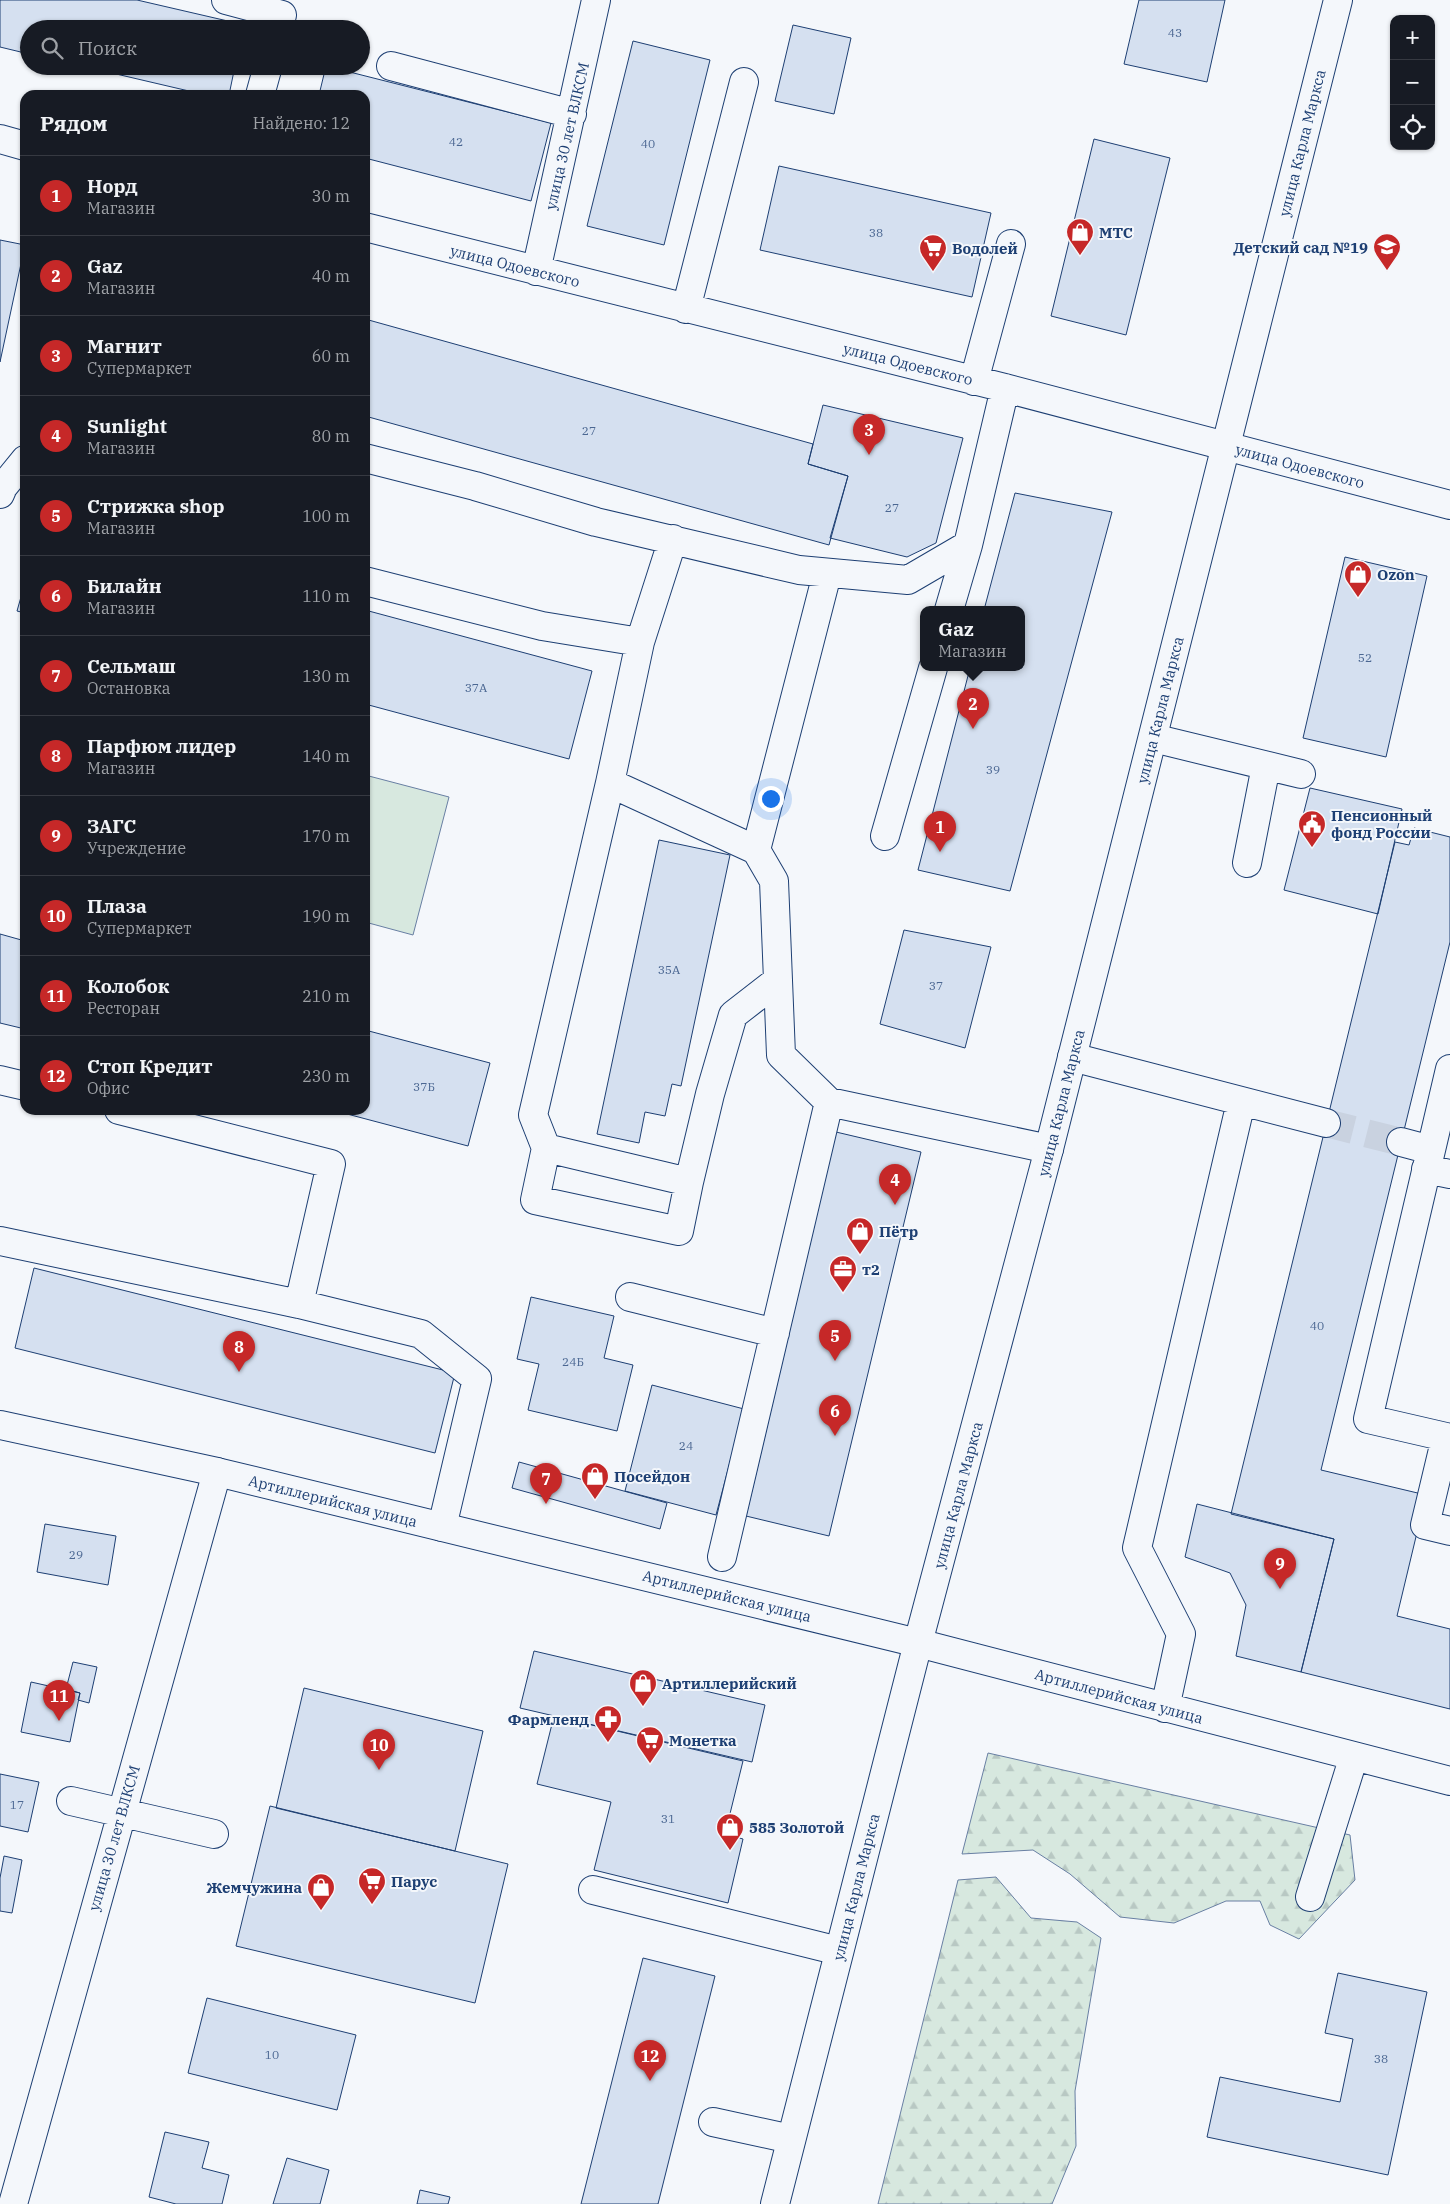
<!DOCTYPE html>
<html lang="ru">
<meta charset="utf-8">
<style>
:root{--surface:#171b24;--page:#20242c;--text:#f1f3f6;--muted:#9ea1a6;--line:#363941;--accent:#c62828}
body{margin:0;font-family:"IBM Plex Serif",serif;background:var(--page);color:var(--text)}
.controls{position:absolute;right:15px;top:15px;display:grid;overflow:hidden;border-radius:10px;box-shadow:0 1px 4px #0004}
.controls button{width:45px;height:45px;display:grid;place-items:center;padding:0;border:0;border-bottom:1px solid var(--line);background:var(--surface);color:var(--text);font:25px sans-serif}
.you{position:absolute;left:770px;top:798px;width:18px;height:18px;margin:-12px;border:4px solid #fff;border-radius:50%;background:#1a73e8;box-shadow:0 0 0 8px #1a73e833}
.badge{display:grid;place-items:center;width:32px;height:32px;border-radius:50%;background:var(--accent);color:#fff;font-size:16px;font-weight:700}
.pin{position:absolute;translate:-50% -41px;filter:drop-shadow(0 1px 2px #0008)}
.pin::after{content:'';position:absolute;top:26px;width:18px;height:15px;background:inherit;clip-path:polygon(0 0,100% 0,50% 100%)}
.popup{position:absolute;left:920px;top:606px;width:105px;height:65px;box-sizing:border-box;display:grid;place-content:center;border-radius:10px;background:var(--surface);filter:drop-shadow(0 1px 4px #0005);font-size:16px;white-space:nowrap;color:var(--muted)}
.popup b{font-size:19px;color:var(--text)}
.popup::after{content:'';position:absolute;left:50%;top:100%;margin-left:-10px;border:10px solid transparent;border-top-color:var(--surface)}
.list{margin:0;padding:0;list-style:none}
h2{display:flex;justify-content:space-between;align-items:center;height:65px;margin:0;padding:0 20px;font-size:21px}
h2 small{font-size:16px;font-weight:400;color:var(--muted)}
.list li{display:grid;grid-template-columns:32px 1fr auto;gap:15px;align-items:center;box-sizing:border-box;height:80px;padding:0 20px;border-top:1px solid var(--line)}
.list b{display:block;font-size:19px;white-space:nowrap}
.list p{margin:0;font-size:16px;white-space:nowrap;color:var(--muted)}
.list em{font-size:16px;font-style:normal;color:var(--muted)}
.icon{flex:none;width:28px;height:28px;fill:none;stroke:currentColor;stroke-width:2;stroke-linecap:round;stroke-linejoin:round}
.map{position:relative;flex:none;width:1450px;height:2204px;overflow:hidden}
.search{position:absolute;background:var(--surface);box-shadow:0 1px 4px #0004;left:20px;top:20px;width:350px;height:55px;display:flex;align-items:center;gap:12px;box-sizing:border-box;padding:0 18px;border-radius:28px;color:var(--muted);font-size:19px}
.panel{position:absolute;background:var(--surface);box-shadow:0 1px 4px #0004;left:20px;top:90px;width:350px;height:1025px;border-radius:15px}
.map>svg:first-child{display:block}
.forest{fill:url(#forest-firs);stroke:#687fa3}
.park{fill:#d7e8df;stroke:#687fa3}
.building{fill:#d5e0f0;stroke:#1d3f73}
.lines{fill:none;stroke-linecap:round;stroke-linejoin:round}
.minor-tunnel{stroke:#c9d2e0;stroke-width:28;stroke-dasharray:28 14;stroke-linecap:butt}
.minor-casing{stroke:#1d3f73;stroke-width:30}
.major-casing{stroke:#1d3f73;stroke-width:30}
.minor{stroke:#f4f7fb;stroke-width:28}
.major{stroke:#f4f7fb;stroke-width:28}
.labels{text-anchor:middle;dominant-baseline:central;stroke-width:4;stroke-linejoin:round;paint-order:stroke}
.number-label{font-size:12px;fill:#4b6792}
.street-label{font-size:15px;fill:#1d3f73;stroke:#f4f7fb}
.poi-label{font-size:15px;font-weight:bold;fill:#1d3f73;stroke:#f4f7fb;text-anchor:start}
</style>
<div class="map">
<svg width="1450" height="2204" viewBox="0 0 1450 2204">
<defs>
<pattern id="forest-firs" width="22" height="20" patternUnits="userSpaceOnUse" patternTransform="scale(1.25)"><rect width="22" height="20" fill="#d7e8df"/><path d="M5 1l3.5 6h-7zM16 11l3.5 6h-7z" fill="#b8c8c3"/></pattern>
</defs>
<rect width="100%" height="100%" fill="#f4f7fb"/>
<path class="forest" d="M988 1753 1350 1835 1355 1880 1299 1939 1270 1925 1260 1901H1226L1174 1923 1120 1917 1070 1874 1033 1850 962 1854Z
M996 1877 1031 1918 1077 1922 1101 1938 1075 2091 1076 2146 1052 2204H878L958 1880Z"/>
<path class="park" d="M365 775 449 797 413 935 365 922Z"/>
<path class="building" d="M0 0H137L245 25 244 29H29V54L0 47Z
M1139 0H1225L1207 82 1124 64Z
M793 25 851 38 834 114 775 101Z
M633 41 710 60 664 245 587 226Z
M82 66H235L229 95H206Z
M326 66 551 123 531 201 365 158V95H319Z
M1094 139 1170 158 1126 335 1051 316Z
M779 166 991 213 972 297 760 250Z
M0 240 25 245 0 362Z
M365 319 813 444 808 464 848 476 829 545 365 416Z
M823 405 963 438 936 543 907 557 830 538 848 476 808 464Z
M1015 493 1112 512 1010 891 918 870 970 668H1022V610H984Z
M1345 557 1427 576 1386 757 1303 738Z
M25 583V613L17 611Z
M365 610 592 671 569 759 365 704Z
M1310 788 1402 809 1378 914 1284 890Z
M1414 828 1450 837V942L1321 1470 1426 1495 1397 1616 1450 1629V1709L1301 1672 1334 1539 1231 1514 1395 842 1409 845Z
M659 840 730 855 681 1086 672 1084 665 1116 645 1112 639 1143 597 1134Z
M904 930 991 947 965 1048 880 1024Z
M0 934 25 941V1029L0 1023Z
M365 1030 490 1063 468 1146 332 1110H365Z
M836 1132 921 1152 829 1536 746 1516Z
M34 1268 455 1373 435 1453 15 1348Z
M531 1297 614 1316 604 1358 633 1365 617 1431 528 1410 539 1364 517 1359Z
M652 1385 744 1409 716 1515 625 1491Z
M519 1462 667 1503 660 1529 512 1488Z
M1197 1504 1334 1539 1301 1672 1236 1656 1246 1605 1230 1573 1185 1557Z
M45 1524 116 1536 108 1585 37 1572Z
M534 1651 765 1705 752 1762 520 1708Z
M73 1662 97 1667 89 1703 78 1700 80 1693 66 1689Z
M31 1682 80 1693 70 1742 21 1732Z
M304 1688 483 1731 455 1851 276 1808Z
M554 1716 743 1761 725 1834 743 1839 728 1903 594 1870 611 1802 537 1784Z
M0 1774 39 1782 28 1832 0 1826Z
M270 1806 508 1864 475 2003 236 1946Z
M4 1856 22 1860 12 1913 0 1911V1878Z
M643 1958 715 1976 658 2204H581Z
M1338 1973 1427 1992 1388 2175 1207 2137 1220 2077 1340 2102 1353 2039 1325 2033Z
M207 1998 356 2035 337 2110 188 2073Z
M165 2132 209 2142 202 2168 229 2175 222 2204H176L149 2197Z
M287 2158 329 2170 320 2204H273Z
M420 2190 450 2197 448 2204H417Z"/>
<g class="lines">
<path class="minor-tunnel" d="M1326 1123 1401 1142"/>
<g class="minor-casing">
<path id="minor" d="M226 0 282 15 278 29
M391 66 572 114
M260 95 268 66
M0 139 25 146
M365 227 1005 388 1450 505
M536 271 596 0
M686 309 744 82
M974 381 1011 244
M365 458 475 486 596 522 799 570 908 580 968 545 1005 388
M0 494 3 487 25 460
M365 581 542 626 640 642 673 539
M949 610 968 545
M640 642 610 783 756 850 774 881 781 1055 829 1102
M1153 738 1301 774
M610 783 533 1115 546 1148 689 1182 710 1094 733 1015 778 980
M885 836 933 668
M756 850 827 574
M1247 863 1266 766
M1072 1057 1326 1123
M1450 1069 1368 1419 1446 1437 1425 1525 1450 1531
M0 1080 25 1086
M119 1110 331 1164 299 1304
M1401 1142 1431 1150
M546 1148 535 1200 679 1231 689 1182
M1426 1169 1450 1174
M0 1241 299 1304 421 1334 477 1379 442 1527
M630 1297 775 1333
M722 1557 829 1102 1049 1149
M918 1643 1450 1781
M1165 1708 1181 1634 1137 1548 1241 1102
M71 1801 214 1834
M593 1890 839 1951
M1310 1897 1354 1756
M713 2122 791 2139
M13 2204 217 1472"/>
</g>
<g class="major-casing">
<path id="major" d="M0 1425 217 1472 918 1643
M775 2204 918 1643 1049 1149 1338 0"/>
</g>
<use href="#minor" class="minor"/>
<use href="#major" class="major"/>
</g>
<defs>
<g id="shop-pin" transform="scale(1.4375)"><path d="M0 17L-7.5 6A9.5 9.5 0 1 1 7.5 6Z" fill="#c62828" stroke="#f4f7fb"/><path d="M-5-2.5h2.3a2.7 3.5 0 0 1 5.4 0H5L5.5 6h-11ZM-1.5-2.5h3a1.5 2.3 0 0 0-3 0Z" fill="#fff"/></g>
<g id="school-pin" transform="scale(1.4375)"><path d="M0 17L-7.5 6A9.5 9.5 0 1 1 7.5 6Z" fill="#c62828" stroke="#f4f7fb"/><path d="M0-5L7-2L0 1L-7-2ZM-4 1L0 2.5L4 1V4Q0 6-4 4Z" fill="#fff"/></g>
<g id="supermarket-pin" transform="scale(1.4375)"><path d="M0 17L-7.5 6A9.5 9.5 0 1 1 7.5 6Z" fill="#c62828" stroke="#f4f7fb"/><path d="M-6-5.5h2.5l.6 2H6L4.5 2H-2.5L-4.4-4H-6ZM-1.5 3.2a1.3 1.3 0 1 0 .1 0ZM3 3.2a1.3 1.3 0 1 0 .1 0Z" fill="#fff"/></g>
<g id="civic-pin" transform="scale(1.4375)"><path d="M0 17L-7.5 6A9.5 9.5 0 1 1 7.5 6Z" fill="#c62828" stroke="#f4f7fb"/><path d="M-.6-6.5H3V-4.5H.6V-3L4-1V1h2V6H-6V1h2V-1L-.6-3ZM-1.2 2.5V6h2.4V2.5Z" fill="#fff"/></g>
<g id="office-pin" transform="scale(1.4375)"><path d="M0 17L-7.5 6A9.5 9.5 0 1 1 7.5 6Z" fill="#c62828" stroke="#f4f7fb"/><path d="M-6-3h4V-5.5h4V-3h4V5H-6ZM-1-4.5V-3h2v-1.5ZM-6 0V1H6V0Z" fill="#fff"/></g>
<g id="pharmacy-pin" transform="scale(1.4375)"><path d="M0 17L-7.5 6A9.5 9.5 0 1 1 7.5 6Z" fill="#c62828" stroke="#f4f7fb"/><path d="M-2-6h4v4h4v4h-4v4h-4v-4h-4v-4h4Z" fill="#fff"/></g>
</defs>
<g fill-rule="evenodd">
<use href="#shop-pin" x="1080" y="232"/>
<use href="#school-pin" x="1387" y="247"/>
<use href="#supermarket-pin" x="933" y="248"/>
<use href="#shop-pin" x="1358" y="574"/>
<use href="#civic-pin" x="1312" y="824"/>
<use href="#shop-pin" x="860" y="1231"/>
<use href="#office-pin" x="843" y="1269"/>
<use href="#shop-pin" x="595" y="1476"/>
<use href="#shop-pin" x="643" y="1683"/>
<use href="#pharmacy-pin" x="608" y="1719"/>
<use href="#supermarket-pin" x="650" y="1740"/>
<use href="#shop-pin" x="730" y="1827"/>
<use href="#supermarket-pin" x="372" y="1881"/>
<use href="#shop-pin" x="321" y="1887"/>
</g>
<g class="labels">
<g class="number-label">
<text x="1175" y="32">43</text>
<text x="456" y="141">42</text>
<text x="648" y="143">40</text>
<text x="876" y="232">38</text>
<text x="589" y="430">27</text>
<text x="892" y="507">27</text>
<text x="1365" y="657">52</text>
<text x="476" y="687">37А</text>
<text x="993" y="769">39</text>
<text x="669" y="969">35А</text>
<text x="936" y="985">37</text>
<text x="424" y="1086">37Б</text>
<text x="1317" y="1325">40</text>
<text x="573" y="1361">24Б</text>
<text x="686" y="1445">24</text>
<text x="76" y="1554">29</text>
<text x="17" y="1804">17</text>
<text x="668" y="1818">31</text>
<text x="272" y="2054">10</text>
<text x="1381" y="2058">38</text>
</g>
<g class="street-label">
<text transform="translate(567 136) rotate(-77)">улица 30 лет ВЛКСМ</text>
<text transform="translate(1302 143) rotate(-76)">улица Карла Маркса</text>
<text transform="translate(515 266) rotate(14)">улица Одоевского</text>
<text transform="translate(908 364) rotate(14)">улица Одоевского</text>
<text transform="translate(1300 466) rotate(15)">улица Одоевского</text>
<text transform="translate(1160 710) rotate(-76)">улица Карла Маркса</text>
<text transform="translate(1061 1103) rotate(-76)">улица Карла Маркса</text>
<text transform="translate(958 1495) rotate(-75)">улица Карла Маркса</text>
<text transform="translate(333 1501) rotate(14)">Артиллерийская улица</text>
<text transform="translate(727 1596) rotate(14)">Артиллерийская улица</text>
<text transform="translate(1119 1696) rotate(15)">Артиллерийская улица</text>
<text transform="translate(114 1838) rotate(-74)">улица 30 лет ВЛКСМ</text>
<text transform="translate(856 1887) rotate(-76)">улица Карла Маркса</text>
</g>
<g class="poi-label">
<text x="1099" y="232">МТС</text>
<text x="1368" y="247" text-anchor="end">Детский сад №19</text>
<text x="952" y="248">Водолей</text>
<text x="1377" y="574">Ozon</text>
<text x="1331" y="815">Пенсионный<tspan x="1331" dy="17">фонд России</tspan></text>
<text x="879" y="1231">Пётр</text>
<text x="862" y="1269">т2</text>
<text x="614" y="1476">Посейдон</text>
<text x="662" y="1683">Артиллерийский</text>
<text x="589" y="1719" text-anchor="end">Фармленд</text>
<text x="669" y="1740">Монетка</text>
<text x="749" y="1827">585 Золотой</text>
<text x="391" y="1881">Парус</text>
<text x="302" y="1887" text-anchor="end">Жемчужина</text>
</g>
</g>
</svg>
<div class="controls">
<button>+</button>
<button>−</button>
<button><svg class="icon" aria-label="locate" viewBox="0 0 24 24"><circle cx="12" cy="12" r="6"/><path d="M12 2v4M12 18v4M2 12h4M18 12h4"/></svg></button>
</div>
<div class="you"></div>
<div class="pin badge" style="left:940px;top:852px">1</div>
<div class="pin badge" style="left:973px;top:729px">2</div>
<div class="popup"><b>Gaz</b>Магазин</div>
<div class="pin badge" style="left:869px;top:455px">3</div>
<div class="pin badge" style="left:895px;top:1205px">4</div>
<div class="pin badge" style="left:835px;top:1361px">5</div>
<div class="pin badge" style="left:835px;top:1436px">6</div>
<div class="pin badge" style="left:546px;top:1504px">7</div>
<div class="pin badge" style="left:239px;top:1372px">8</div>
<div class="pin badge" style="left:1280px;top:1589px">9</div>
<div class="pin badge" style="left:379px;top:1770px">10</div>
<div class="pin badge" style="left:59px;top:1721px">11</div>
<div class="pin badge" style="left:650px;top:2081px">12</div>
<div class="search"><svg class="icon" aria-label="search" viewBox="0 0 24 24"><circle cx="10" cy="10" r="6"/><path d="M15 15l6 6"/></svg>Поиск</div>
<section class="panel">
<h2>Рядом<small>Найдено: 12</small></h2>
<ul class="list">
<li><span class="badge">1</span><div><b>Норд</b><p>Магазин</p></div><em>30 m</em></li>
<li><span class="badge">2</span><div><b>Gaz</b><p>Магазин</p></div><em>40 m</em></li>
<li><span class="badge">3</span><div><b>Магнит</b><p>Супермаркет</p></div><em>60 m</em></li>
<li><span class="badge">4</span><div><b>Sunlight</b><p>Магазин</p></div><em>80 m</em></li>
<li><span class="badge">5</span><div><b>Стрижка shop</b><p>Магазин</p></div><em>100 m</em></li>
<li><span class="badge">6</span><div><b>Билайн</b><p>Магазин</p></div><em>110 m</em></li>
<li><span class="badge">7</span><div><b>Сельмаш</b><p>Остановка</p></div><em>130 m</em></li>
<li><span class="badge">8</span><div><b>Парфюм лидер</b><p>Магазин</p></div><em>140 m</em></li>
<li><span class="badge">9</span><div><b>ЗАГС</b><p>Учреждение</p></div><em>170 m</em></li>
<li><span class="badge">10</span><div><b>Плаза</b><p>Супермаркет</p></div><em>190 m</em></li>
<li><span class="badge">11</span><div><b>Колобок</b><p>Ресторан</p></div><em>210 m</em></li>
<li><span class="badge">12</span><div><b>Стоп Кредит</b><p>Офис</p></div><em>230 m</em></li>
</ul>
</section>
</div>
